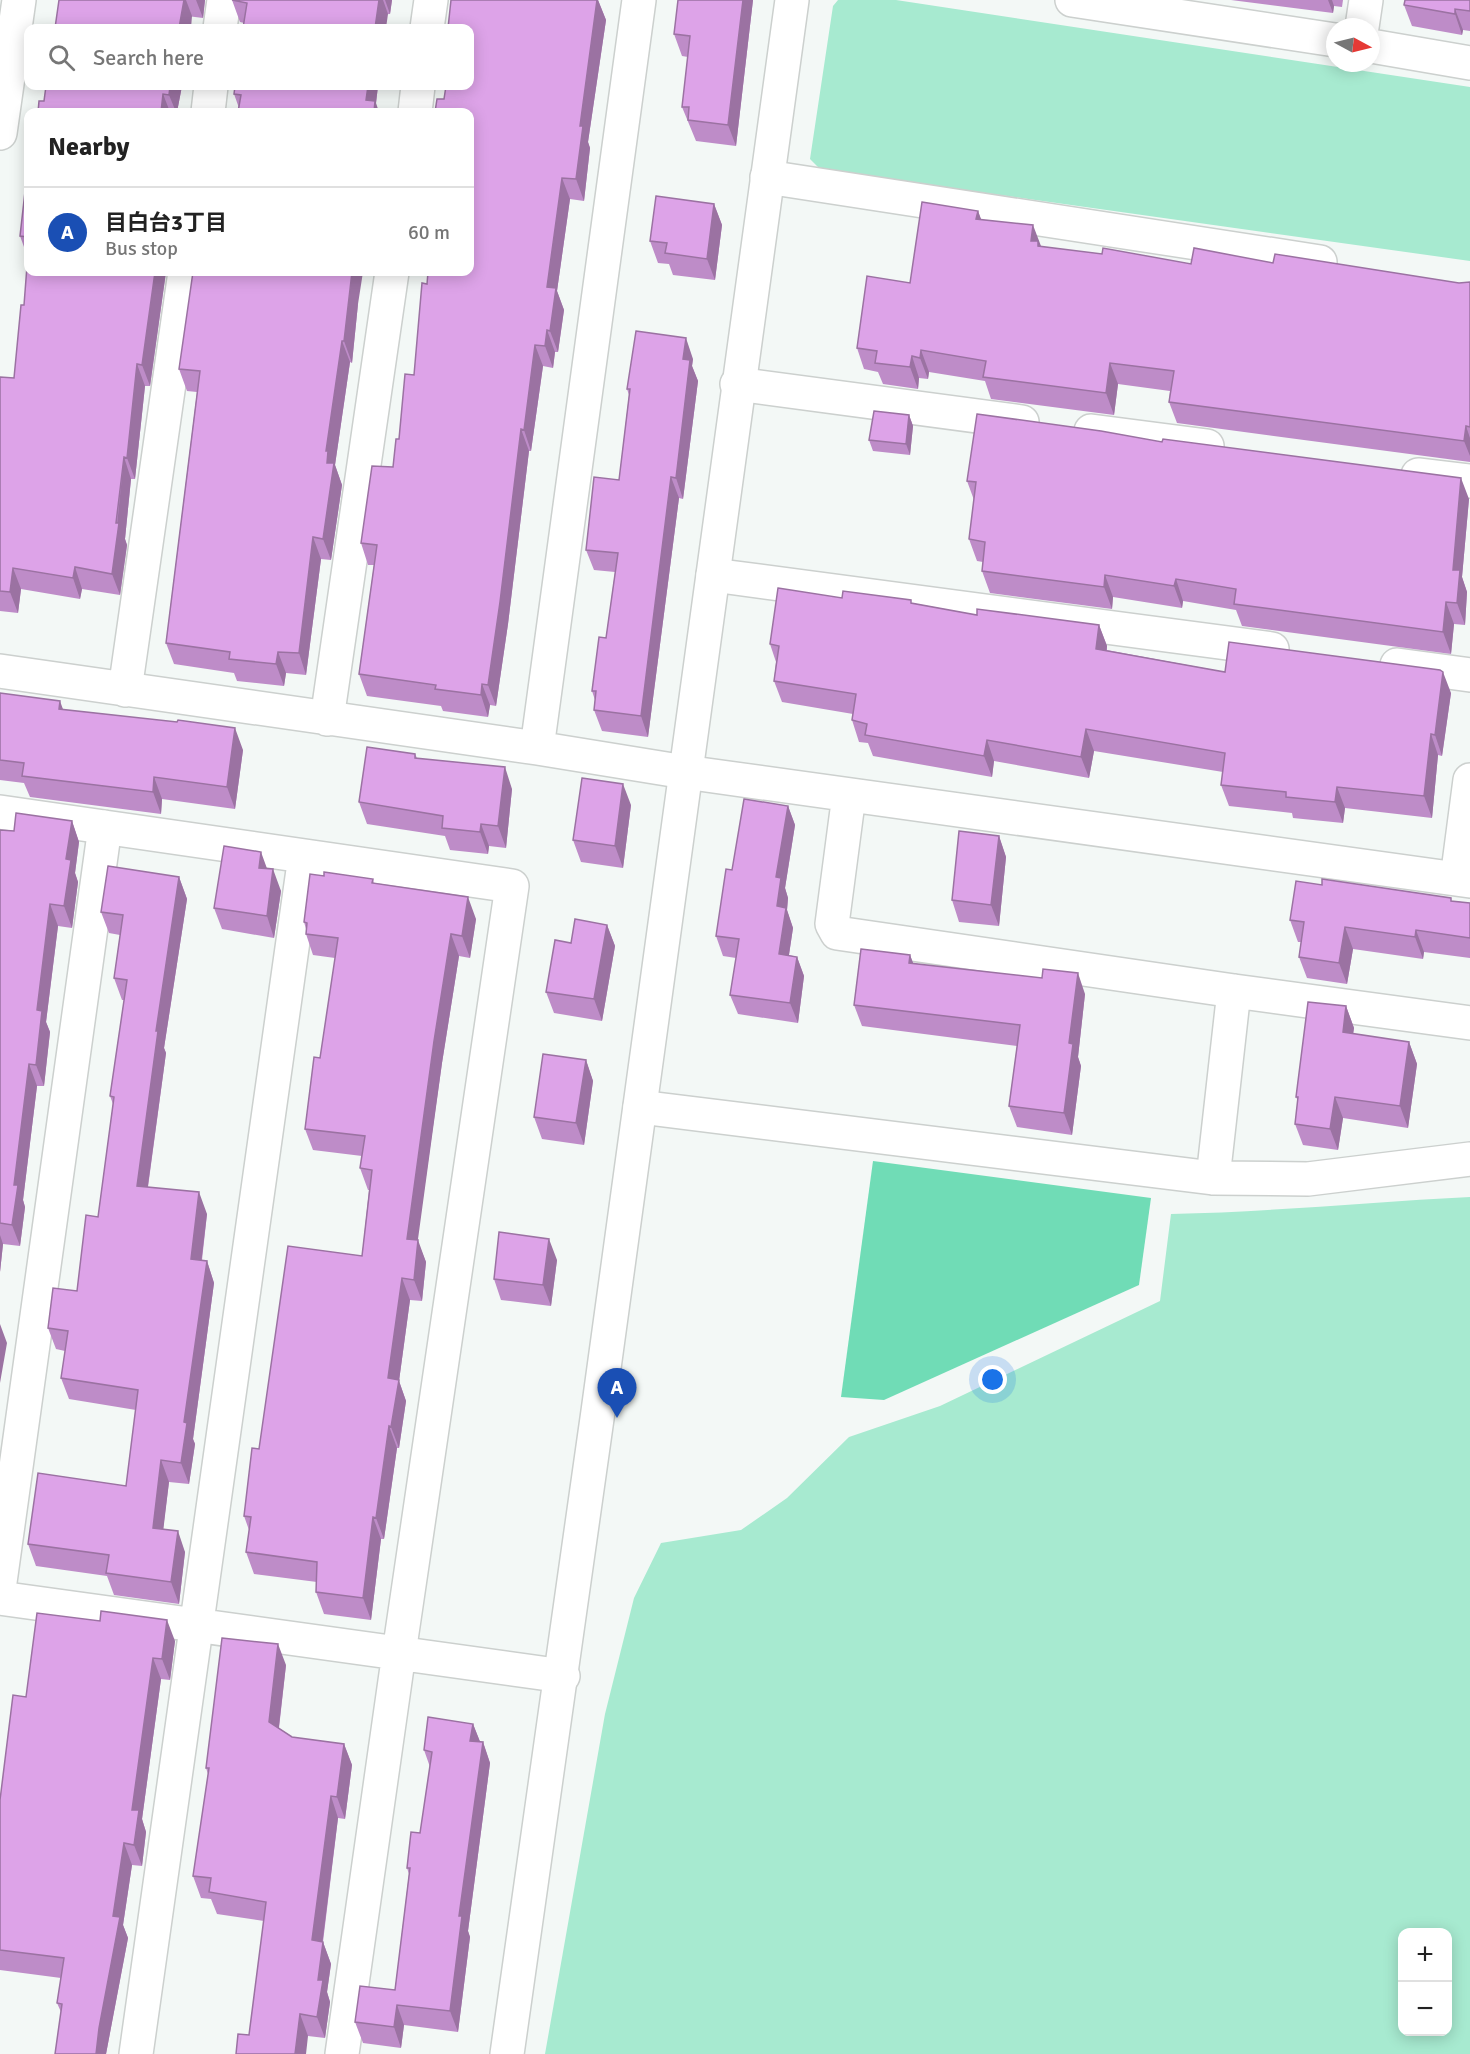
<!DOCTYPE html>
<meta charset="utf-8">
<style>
:root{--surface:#fff;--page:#f6f6f6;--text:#222;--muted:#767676;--line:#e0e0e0;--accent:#2563eb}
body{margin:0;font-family:Signika,"Noto Sans JP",sans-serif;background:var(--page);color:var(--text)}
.controls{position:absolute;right:18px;bottom:18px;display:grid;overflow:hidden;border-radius:12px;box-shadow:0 3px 15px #0003}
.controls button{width:54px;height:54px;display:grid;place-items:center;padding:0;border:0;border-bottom:2px solid var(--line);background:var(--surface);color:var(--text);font:30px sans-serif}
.compass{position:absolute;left:1326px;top:18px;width:54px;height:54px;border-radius:50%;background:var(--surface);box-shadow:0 3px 15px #0003;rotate:97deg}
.you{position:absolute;left:993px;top:1380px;width:21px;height:21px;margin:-15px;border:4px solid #fff;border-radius:50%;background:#1a73e8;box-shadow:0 0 0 9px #1a73e833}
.badge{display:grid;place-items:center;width:39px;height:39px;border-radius:50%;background:var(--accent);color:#fff;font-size:20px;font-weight:700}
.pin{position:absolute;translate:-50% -50px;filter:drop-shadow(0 2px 3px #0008)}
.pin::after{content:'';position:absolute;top:32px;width:21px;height:18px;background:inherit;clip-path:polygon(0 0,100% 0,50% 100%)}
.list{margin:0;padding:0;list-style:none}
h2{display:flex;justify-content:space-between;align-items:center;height:78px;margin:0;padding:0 24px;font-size:26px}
h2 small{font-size:20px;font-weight:400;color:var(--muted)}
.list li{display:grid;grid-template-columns:39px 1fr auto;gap:18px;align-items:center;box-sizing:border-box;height:90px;padding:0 24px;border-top:2px solid var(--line)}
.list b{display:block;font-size:22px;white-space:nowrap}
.list p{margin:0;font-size:20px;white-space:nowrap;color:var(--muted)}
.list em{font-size:20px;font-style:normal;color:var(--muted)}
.icon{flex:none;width:33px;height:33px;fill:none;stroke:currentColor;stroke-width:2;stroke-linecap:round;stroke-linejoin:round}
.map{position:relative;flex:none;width:1470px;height:2054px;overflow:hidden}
.search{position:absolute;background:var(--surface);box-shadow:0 3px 15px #0003;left:24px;top:24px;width:450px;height:66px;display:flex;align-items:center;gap:15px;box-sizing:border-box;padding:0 21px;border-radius:12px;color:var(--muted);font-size:22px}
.panel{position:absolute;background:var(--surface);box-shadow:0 3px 15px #0003;left:24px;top:108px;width:450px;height:168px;border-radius:12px}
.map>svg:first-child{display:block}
.green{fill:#a7ead0;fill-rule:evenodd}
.water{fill:#70dcb6}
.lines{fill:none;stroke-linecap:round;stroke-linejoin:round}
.street-casing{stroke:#ccd0ce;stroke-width:36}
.secondary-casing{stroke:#ccd0ce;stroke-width:36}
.street{stroke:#fff;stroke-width:33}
.secondary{stroke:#fff;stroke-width:33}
.wall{fill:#be8cc8}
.shaded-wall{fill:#9b72a2}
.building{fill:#dda3e8;stroke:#9b72a2;stroke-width:1.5}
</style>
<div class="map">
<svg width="1470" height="2054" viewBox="0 0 1470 2054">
<rect width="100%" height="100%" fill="#f3f8f6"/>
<path class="green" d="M838 0H896L1470 87V261L821 170 810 159 833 6Z
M1470 1197V2054H545L605 1714 634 1598 661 1543 741 1530 787 1498 849 1437 940 1406 1160 1301 1171 1214C1271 1212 1370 1202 1470 1197ZM1402 1932H1448V2032H1402Z"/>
<path class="water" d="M873 1161 1151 1198 1139 1285 884 1400 841 1397Z"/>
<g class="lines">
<g class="street-casing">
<path id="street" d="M1072 0 1335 40
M1362 27 1366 0
M220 28 224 0
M427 28 431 0
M1371 46 1470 63
M208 112 211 86
M415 112 418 86
M0 133 19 0
M767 177 1320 262
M737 384 1022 422
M1091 431 1207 446
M1418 475 1470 481
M713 575 1272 649
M1397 665 1470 675
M0 671 537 748 685 772 1470 881
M125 690 185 272
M327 719 392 272
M537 748 639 0
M849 795 832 924 837 933 1234 991 1470 1023
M0 812 512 886 399 1653 342 2054
M1457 879 1470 780
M640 1107 1213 1178 1308 1179 1470 1159
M1213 1178 1234 991
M0 1582 105 827
M0 1598 563 1676
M136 2054 305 856"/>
</g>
<g class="secondary-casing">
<path id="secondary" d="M507 2054C607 1370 695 684 792 0"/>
</g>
<use href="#street" class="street"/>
<use href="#secondary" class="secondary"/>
</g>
<path class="wall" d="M59 0H205L203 18Z
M232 0H392L390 14 244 23 240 22Z
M451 0H598L606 20 588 142 590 148 584 201 570 199 557 291 564 310 558 352H555L553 368 543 366 531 451H529L508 624 496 706 490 705 488 717 443 711 441 706 367 696 359 674 374 565H368L361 543 393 467 414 375 427 284 444 99 470 86Z
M753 0 736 146 696 141 682 107 688 57 682 56 674 34Z
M1231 0H1343L1342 7 1334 6 1333 13Z
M1470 0V31L1463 30 1462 35 1412 26 1404 5Z
M182 86 177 112H38L44 101Z
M378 86 376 103 239 108 234 94Z
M28 174V272H166L150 386H145L135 479H131L125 539 127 545 120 595 82 589 80 599 21 589 18 613 0 611V377L14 378 24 305 28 258 20 236Z
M714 204 722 225 715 280 673 275 669 264 658 263 650 241Z
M978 211 981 220 1041 247 1191 264 1273 263 1459 283 1470 282V462L1177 423 1169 402 1170 391 1118 384 1114 415 991 399 985 381 929 372 928 379 919 378 918 389 883 384 878 372 864 369 857 348 910 283Z
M358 304 352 363 350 362 335 465 342 485 331 560 321 559 306 675 286 673 284 686 237 681 234 673 174 664 166 643 197 392 187 391 179 369Z
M693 359 692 366 698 381 683 499 679 498 648 737 602 731 594 710 595 700 592 691 606 638 615 572 594 570 586 550 619 480 629 395 627 389Z
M909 415 913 426 910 455 873 451 869 440Z
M967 481 1469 499 1462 577 1467 592 1465 625 1454 624 1451 654 1242 626 1236 610 1183 601 1182 608 1113 597 1112 609 990 593 982 571 983 562 977 561 969 539 974 500Z
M842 598 912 603 977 615 1099 625 1107 646V650L1225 672 1451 693 1442 756 1438 755 1432 818 1345 808 1343 823 1293 818 1292 813 1229 806 1221 785 1223 772 1094 751 1089 778 994 761 992 777 873 756 868 743 859 742 852 720 853 714 782 702 774 681 776 662 770 644Z
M0 693 63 710 243 750 235 809 162 799 161 814 30 797 24 783 0 780Z
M415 754 417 758 512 789 506 848 489 846 488 854 450 850 445 836 367 824 359 802Z
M631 805 623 868 581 862 573 840Z
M788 806 795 825 785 888 788 898 787 910 793 928 789 955 797 957 804 976 798 1023 738 1014 730 995 736 958 723 956 716 936 732 870Z
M72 821 79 842 75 873 78 882 72 928 58 926 46 1022 50 1032 44 1086H37L23 1200 25 1207 20 1246 3 1244 0 1272V830L14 831Z
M999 836 1006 857 999 926 959 922 952 900Z
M267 869 281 891 274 938 222 929 214 908Z
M324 876 373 879 374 884 476 919 470 958 459 956 442 1063 417 1240 426 1262 422 1301 410 1300 399 1381 406 1401 399 1448H397L384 1539H381L371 1620 324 1614 316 1592 317 1582 254 1574 246 1552 249 1530 244 1516 259 1449 362 1256 369 1190H368L360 1168 362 1156 313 1150 305 1129 320 1058 335 958 313 955 306 934V929L304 922Z
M179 877 187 899 164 1048 166 1053 148 1187 207 1214 202 1260 207 1261 214 1283 193 1439 195 1444 189 1484 169 1482 163 1529 185 1552 179 1604 114 1595 107 1576 36 1566 28 1544 126 1486 136 1410 69 1399 61 1378 65 1351 56 1349 48 1328 77 1291 98 1217 113 1104 110 1096 124 1000H122L114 978 120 935 109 933 101 912Z
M1322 885 1470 903V958L1424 952 1423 959 1353 949 1347 984 1307 978 1299 957 1301 942H1298L1290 920Z
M607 925 615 946 602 1021 554 1013 546 992 571 943Z
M910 955 913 963 1085 994 1078 1057 1081 1066 1072 1135 1017 1127 1009 1106 1017 1046 862 1026 854 1005Z
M1346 1006 1354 1028 1353 1034 1409 1042 1417 1064 1408 1128 1343 1118 1338 1150 1303 1145 1295 1124 1298 1101 1296 1097Z
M586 1060 593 1081 584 1145 542 1139 534 1117Z
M557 1260 551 1306 501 1300 494 1279Z
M175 1641 170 1680 161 1679 142 1819 146 1832 142 1866 132 1865 123 1925 128 1938 106 2054H55L61 2012 57 2003 61 1978 0 1970V1800L26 1697Z
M286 1665 279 1728 292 1737 344 1744 352 1765 345 1819 338 1818 323 1942 331 1964 327 1992 330 2002 325 2038 308 2036 249 2035 264 1921 217 1914 211 1899 201 1898 193 1876 208 1774 206 1768Z
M473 1724 480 1742H483L490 1763 468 1931 470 1937 458 2032 404 2025 401 2048 363 2043 355 2022 395 1990 409 1874 407 1868 420 1833 430 1767 424 1750Z"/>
<path class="shaded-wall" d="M184 0H186L192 16 191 28H179Z
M196 0H205L203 18Z
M379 0H383L388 14 386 28H375Z
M385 0H392L390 14Z
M597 0H598L606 20 588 142 590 148 584 201 576 179 580 126Z
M743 0H753L736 146 728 125Z
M1328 0H1332L1334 6 1333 13Z
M1455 9 1463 30 1462 35 1455 14Z
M170 86H182L177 112H176L169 95Z
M368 86H378L376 103 379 112H370L366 100Z
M163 94 170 112H161Z
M562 178 570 199 557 291 564 310 558 352 550 331 547 287Z
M714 204 722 225 715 280 707 259Z
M978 211 986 232 976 219Z
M1033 225 1041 246 1045 268 1031 241Z
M155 272H166L150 386 142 365Z
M352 272H363L358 304 352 363 344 341Z
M547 330 555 352 553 368 545 346Z
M686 338 693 359 692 366 698 381 683 499 676 478 683 359Z
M342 341 350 362 335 465 342 485 331 560 323 539 327 463 326 451Z
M535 345 543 366 531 451 524 430Z
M921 350 929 372 928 379 920 358Z
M912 356 919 378 918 389 910 367Z
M1110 363 1118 384 1114 415 1106 393Z
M137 364 145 386 135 479 127 458Z
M909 415 913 426 910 455 906 444Z
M1466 426 1470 438V456L1464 441Z
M521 429 529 451 508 624 496 706 488 685Z
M124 457 131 479 125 539 127 545 120 595 112 574Z
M671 477 679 498 648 737 641 716Z
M1461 478 1469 499 1462 577 1467 592 1465 625 1457 603 1453 570Z
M313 537 321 559 306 675 299 653Z
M75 567 82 589 80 599 73 578Z
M13 568 21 589 18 613 10 592Z
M1105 575 1113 597 1112 609 1104 587Z
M1176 579 1183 601 1182 608 1174 586Z
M1446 602 1454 624 1451 654 1443 632Z
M1099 625 1107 646 1104 670 1096 649Z
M278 652 286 673 284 686 276 664Z
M1443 672 1451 693 1442 756 1435 735Z
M482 684 490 705 488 717 481 695Z
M60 701 68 723 59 709Z
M235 728 243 750 235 809 227 787Z
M1086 729 1094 751 1089 778 1081 757Z
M1431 734 1438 755 1432 818 1424 796Z
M987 740 994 761 992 777 984 756Z
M505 767 512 789 506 848 498 826Z
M154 777 162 799 161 814 153 792Z
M623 784 631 805 623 868 615 846Z
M1337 787 1345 808 1343 823 1335 802Z
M788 806 795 825 785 888 788 898 787 910 793 928 786 974 779 954 776 877Z
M72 821 79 842 75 873 78 882 72 928 64 906 66 859Z
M481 824 489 846 488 854 480 832Z
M999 836 1006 857 999 926 991 905Z
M261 852 269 874 259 868Z
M273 869 281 891 274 938 267 916Z
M179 877 187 899 164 1048 166 1053 145 1207 137 1186 156 1031Z
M468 897 476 919 470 958 462 936Z
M50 904 58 926 46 1022 50 1032 44 1086 36 1065 37 1010Z
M607 925 615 946 602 1021 594 999Z
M1345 927 1353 949 1347 984 1339 963Z
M1416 930 1424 952 1423 959 1415 937Z
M451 934 459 956 442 1063 415 1261 407 1239 434 1041Z
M910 955 918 976 909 963Z
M797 957 804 976 798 1023 790 1003Z
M1078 973 1085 994 1078 1057 1081 1066 1072 1135 1064 1113 1069 1043Z
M1346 1006 1354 1028 1350 1054 1343 1032Z
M1409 1042 1417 1064 1408 1128 1400 1106Z
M586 1060 593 1081 584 1145 576 1123Z
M29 1064 37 1086 23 1200 25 1207 20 1246 12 1225 14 1185Z
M1335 1097 1343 1118 1338 1150 1330 1129Z
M199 1192 207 1214 199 1281 191 1259Z
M0 1235 3 1244 0 1272Z
M549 1239 557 1260 551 1306 543 1285Z
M418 1240 426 1262 422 1301 414 1280Z
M207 1261 214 1283 193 1439 195 1444 189 1484 181 1463 184 1422Z
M402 1278 410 1300 399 1381 406 1401 399 1448 391 1427 388 1378Z
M0 1324 7 1343 0 1383Z
M389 1426 397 1448 384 1539 376 1518Z
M161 1460 169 1482 161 1549 153 1528Z
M373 1517 381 1539 371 1620 363 1598Z
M178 1531 185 1552 179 1604 171 1582Z
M167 1620 175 1641 170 1680 162 1659Z
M278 1644 286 1665 277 1743 269 1722Z
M153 1658 161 1679 142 1819 146 1832 142 1866 134 1845 132 1810Z
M473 1724 481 1744 470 1741Z
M483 1742 490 1763 468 1931 470 1937 458 2032 450 2011 459 1916Z
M344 1744 352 1765 345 1819 337 1797Z
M331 1796 338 1818 320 1962 312 1940Z
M124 1843 132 1865 123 1925 128 1938 106 2054H96L113 1916Z
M323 1942 331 1964 327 1992 330 2002 325 2038 317 2017 318 1980Z
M397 2005 404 2025 401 2048 394 2027Z
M300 2014 308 2036 306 2054H295Z"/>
<path class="building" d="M59 0H184L179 28H55Z
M232 0H379L375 28H243L247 3Z
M451 0H597L580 126H583L576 179 562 178 547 287 556 288 550 331 547 330 545 346 535 345 524 430 521 429 500 602 488 685 482 684 481 695 435 689 436 685 359 674 377 545 361 543 372 466 393 467 396 439H399L405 374 414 375 422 283 427 284 428 272H470V112H435L437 99H444L446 86H470V28H448Z
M678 0H743L728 125 688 120 689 107H682L690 36 674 34Z
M1405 0H1470V11L1455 9V14L1404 5Z
M46 86H170L169 95 163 94 161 112H38L39 101H44Z
M235 86H368L366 100 375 101 374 112H238L241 95 234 94Z
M27 174H28V237L20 236Z
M656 196 714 204 707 259 665 253 667 243 650 241Z
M922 202 978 211 976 219 1033 225 1031 241H1038V246L1102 254 1103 248 1191 264 1194 248 1273 263 1275 254 1459 283 1470 282V427L1466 426 1464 441 1169 402 1174 371 1110 363 1106 393 983 377 986 361 921 350 920 358 912 356 910 367 875 363 877 351 857 348 867 276 910 283Z
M28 253V272H155L142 365 137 364 127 458 124 457 116 523H119L112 574 75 567 73 578 13 568 10 592 0 591V377L14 378 21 305H24Z
M193 272H352L344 341H342L326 451H328L327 463H334L323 539 313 537 299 653 278 652 276 664 229 659 230 652 166 643 200 371 179 369Z
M636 331 686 338 683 359 690 360 676 478 671 477 641 716 594 710 596 691H592L599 637 606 638 618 553 586 550 594 477 619 480 630 389H627Z
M874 411 909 415 906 444 869 440Z
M977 414 1101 431 1162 442 1163 439 1461 478 1453 570H1460L1457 603 1446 602 1443 632 1234 604 1236 589 1176 579 1174 586 1105 575 1104 587 982 571 985 542 969 539 976 482 967 481Z
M778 588 842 598 843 591 911 600V603L977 615V609L1099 625 1096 649 1225 672 1229 642 1440 670 1443 672 1435 735 1431 734 1424 796 1337 787 1335 802 1286 797V792L1221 785 1225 753 1086 729 1081 757 987 740 984 756 865 735 867 724 852 720 856 694 774 681 779 646 770 644Z
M0 693 60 701 59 709 177 722 178 720 235 728 227 787 154 777 153 792 22 776 24 763 0 760Z
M367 747 415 754V758L505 767 498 826 481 824 480 832 442 828 443 816 359 802Z
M582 778 623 784 615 846 573 840Z
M744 799 788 806 776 877 781 878 777 906 786 908 779 954 797 957 790 1003 730 995 739 939 716 936 726 869 732 870Z
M16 813 72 821 66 859 71 860 64 906 50 904 37 1010 42 1011 36 1065 29 1064 14 1185H18L12 1225 0 1223V830L14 831Z
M959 831 999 836 991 905 952 900Z
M224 846 261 852 259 868 273 869 267 916 214 908Z
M108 866 179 877 156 1031H158L137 1186 199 1192 191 1259 207 1261 184 1422 187 1423 181 1463 161 1460 153 1528 178 1531 171 1582 106 1573 109 1555 28 1544 38 1473 126 1486 138 1390 61 1378 68 1331 48 1328 53 1288 77 1291 86 1215 98 1217 114 1097 110 1096 127 980 114 978 123 915 101 912Z
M324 872 373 879 372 883 468 897 462 936 451 934 434 1041 407 1239 418 1240 414 1280 402 1278 388 1378 399 1380 391 1427 389 1426 376 1518 373 1517 363 1598 316 1592 317 1562 246 1552 251 1517 244 1516 252 1448 259 1449 288 1246 362 1256 372 1170 360 1168 365 1136 305 1129 314 1057 320 1058 338 938 306 934 307 923 304 922 310 874 324 876Z
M1322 879 1451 898V901L1470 903V938L1416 930 1415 937 1345 927 1339 963 1299 957 1304 922 1290 920 1296 881 1322 885Z
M575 919 607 925 594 999 546 992 555 940 571 943Z
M861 949 910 955 909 963 1042 978 1043 969 1078 973 1069 1043 1073 1044 1064 1113 1009 1106 1020 1025 854 1005Z
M1308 1002 1346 1006 1343 1032 1409 1042 1400 1106 1335 1097 1330 1129 1295 1124 1298 1097H1296Z
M543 1054 586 1060 576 1123 534 1117Z
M499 1232 549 1239 543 1285 494 1279Z
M101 1611 167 1620 162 1659 153 1658 132 1810H139L134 1845 124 1843 113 1916 120 1917 99 2028 96 2054H55L62 2004 57 2003 64 1958 0 1950V1800L13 1695 26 1697 37 1613 100 1621Z
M222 1638 278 1644 269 1722 292 1737 344 1744 337 1797 331 1796 312 1940 323 1942 318 1980H323L317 2017 300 2014 295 2054H236L238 2034 249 2035 266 1902 209 1892 211 1878 193 1876 209 1768H206Z
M428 1717 473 1724 470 1741 483 1742 459 1916H462L450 2011 397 2005 394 2027 355 2022 360 1986 395 1990 410 1868H407L411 1832 420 1833 432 1752 424 1750Z"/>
</svg>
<div class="controls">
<button>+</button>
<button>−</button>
</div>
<svg class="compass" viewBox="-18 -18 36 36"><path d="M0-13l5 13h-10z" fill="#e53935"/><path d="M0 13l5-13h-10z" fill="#767676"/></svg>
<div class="you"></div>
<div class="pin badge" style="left:617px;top:1418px;background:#1a4fb4">A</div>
<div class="search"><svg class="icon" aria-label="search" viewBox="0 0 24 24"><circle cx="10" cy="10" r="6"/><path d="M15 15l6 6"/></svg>Search here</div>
<section class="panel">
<h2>Nearby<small></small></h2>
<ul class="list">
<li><span class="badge" style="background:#1a4fb4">A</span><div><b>目白台3丁目</b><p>Bus stop</p></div><em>60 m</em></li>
</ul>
</section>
</div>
